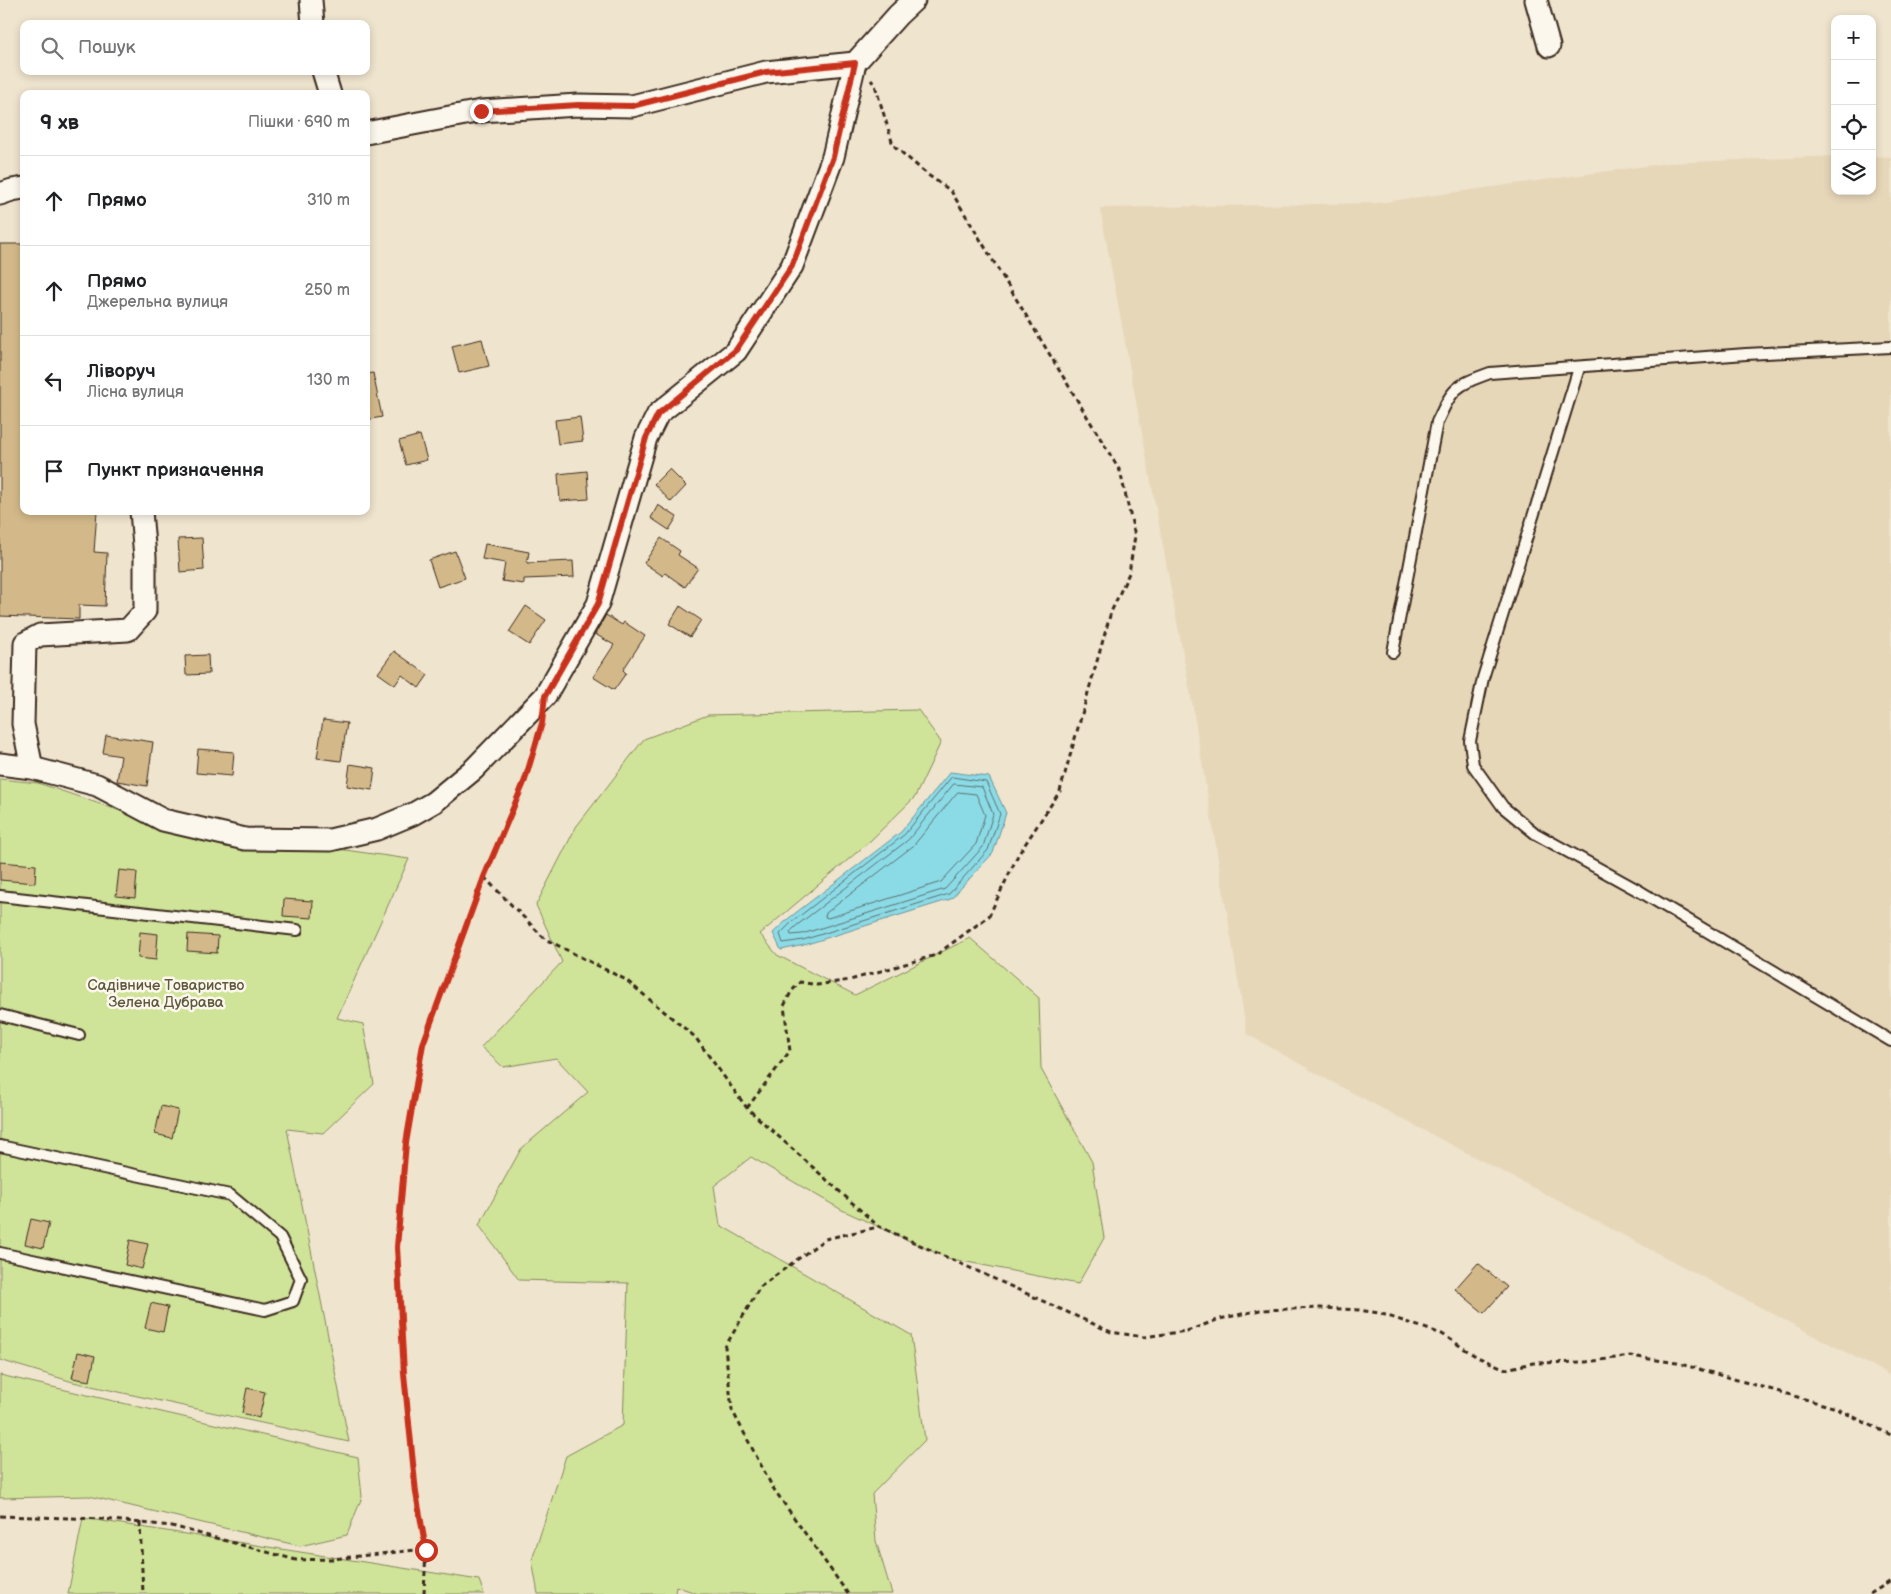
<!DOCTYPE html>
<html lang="uk">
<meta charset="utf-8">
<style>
:root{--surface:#fff;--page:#f2f2f2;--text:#202124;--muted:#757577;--line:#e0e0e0}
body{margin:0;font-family:"Balsamiq Sans",sans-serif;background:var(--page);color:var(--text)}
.controls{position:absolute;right:15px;top:15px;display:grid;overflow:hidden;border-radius:10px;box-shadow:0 2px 8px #0003}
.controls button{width:45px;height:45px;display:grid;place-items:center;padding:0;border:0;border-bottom:1px solid var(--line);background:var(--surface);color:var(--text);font:25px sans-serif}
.stop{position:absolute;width:15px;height:15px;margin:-11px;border:4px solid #c8321e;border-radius:50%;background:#fff}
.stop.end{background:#c8321e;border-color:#fff;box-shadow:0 1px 5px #0008}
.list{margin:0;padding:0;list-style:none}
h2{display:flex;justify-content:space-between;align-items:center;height:65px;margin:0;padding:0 20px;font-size:21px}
h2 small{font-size:16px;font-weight:400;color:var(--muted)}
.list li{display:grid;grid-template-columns:32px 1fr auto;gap:15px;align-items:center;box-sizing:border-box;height:90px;padding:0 20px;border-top:1px solid var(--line)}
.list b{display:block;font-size:19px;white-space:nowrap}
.list p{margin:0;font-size:16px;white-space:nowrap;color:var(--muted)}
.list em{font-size:16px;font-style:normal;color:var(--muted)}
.icon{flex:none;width:28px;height:28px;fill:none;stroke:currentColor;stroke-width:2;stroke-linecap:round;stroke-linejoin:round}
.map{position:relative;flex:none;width:1891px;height:1594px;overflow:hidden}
.search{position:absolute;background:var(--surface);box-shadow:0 2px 8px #0003;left:20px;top:20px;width:350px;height:55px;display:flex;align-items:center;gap:12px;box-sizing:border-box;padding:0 18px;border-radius:10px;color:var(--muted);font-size:19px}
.panel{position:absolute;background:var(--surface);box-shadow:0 2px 8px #0003;left:20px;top:90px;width:350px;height:425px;border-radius:10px}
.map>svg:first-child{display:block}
.built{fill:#e7d7b9}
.green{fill:#cfe499;stroke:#85875c}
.water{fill:#8bdbe7;stroke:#6b9497}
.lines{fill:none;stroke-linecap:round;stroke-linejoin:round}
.shore{stroke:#5b716e;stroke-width:1}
.building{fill:#d3b989;stroke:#3b2a1e}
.service-casing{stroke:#3b2a1e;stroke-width:14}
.minor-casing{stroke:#3b2a1e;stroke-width:25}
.path{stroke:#3b2a1e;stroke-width:3;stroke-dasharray:5 4;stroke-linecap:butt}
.service{stroke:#fbf7ec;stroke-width:10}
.minor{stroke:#fbf7ec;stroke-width:21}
.route{stroke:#c8321e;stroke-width:6}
.labels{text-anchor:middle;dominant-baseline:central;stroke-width:5;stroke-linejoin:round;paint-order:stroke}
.park-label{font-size:15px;fill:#60583d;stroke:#fbf7ec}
</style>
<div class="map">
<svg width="1891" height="1594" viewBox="0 0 1891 1594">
<rect width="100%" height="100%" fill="#efe4ce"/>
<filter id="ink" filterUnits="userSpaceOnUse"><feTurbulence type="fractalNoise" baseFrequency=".02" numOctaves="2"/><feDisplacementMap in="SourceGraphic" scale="10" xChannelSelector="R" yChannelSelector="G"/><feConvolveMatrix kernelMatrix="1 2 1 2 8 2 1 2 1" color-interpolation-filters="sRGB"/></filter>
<g filter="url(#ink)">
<path class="built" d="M1835 156V191H1872V156L1891 157V1376L1330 1081 1247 1034 1192 702 1100 208 1377 203 1667 163Z"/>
<path class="green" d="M918 710 941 742 915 797 869 842 760 934 777 955 855 995 970 938 1039 998 1041 1069 1092 1162 1104 1238 1078 1284 947 1258 842 1210 751 1157 714 1186 720 1225 911 1335 925 1440 872 1494 876 1541 892 1594H698L676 1586 675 1594H538L532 1560 566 1456 623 1425 628 1283 519 1280 479 1225 521 1149 588 1092 556 1058 503 1067 481 1047 562 962 536 905 576 827 644 739 708 715Z
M0 779 38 783 159 824 409 859 337 1018 363 1024 374 1084 323 1133 287 1129 349 1442 73 1382 0 1360Z
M0 1375 358 1457 362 1497 347 1535 300 1546 89 1496 0 1498Z
M83 1518 479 1580 484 1594H68Z"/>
<path class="water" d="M950 772 989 777 1006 813 993 853 951 899 804 945 781 950 773 933 789 918 901 832Z"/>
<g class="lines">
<path class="shore" d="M952 777 986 782 1000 814 988 850 949 894 803 940 783 943 780 934 792 922 904 835Z
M954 784 982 787 993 814 983 847 945 889 802 934 791 935 790 932 796 926 908 840Z
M958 792 976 794 985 815 976 844 941 882 828 918 825 917 826 913 913 846Z"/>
</g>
<path class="building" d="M0 244H24V511H97L94 552 107 553 105 606 79 605V619L0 616Z
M482 339 489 366 459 373 452 346Z
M373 373 382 417 366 420V374Z
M580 417 583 441 558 444 555 420Z
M420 435 427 460 406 465 399 441Z
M669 469 686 486 671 502 654 484Z
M587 471 589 499 560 501 558 474Z
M658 505 677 517 669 530 651 518Z
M202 538 204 570 180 572 178 539Z
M661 538 680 551 678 555 698 568 685 587 665 573 663 576 644 563Z
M485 544 529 552 527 563 573 561 574 577 524 579V584L502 581 505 563 482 559Z
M455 551 465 578 438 587 429 560Z
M526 606 546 620 529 645 509 632Z
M680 606 701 620 690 637 669 624Z
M606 615 622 625 624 622 645 636 623 670 626 673 614 690 593 677 614 645 595 634Z
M394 651 428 675 419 688 402 675 395 685 378 673Z
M208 655 209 674 186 675 185 656Z
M323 720 347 723 341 761 317 758Z
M106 735 153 742 147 786 117 781 121 756 103 753Z
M198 749 234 752 232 776 196 773Z
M350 764 375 768 372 790 347 786Z
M0 862 36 865 35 883 0 880Z
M119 870 137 872 135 898 116 896Z
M284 899 313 901 312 918 283 916Z
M140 932 158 934 156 960 138 958Z
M188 934 218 936 217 953 187 951Z
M161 1106 178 1110 172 1138 155 1134Z
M31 1219 49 1223 43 1248 25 1244Z
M130 1240 148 1244 142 1269 125 1265Z
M1478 1263 1507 1287 1484 1313 1455 1289Z
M151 1303 168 1307 163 1332 145 1328Z
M78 1352 95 1356 90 1381 72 1378Z
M247 1388 265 1392 259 1418 242 1413Z"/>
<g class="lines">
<g class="service-casing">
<path id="service" d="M1579 368 1483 678 1470 741 1473 765 1503 807 1536 834 1641 892 1891 1041
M1393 652 1437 422C1453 388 1454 386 1490 373L1746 354 1891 347
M0 896 297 930
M0 1015 79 1035
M0 1146 230 1195 280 1237 301 1279 293 1301 265 1310 0 1253"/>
</g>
<g class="minor-casing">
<path id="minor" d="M311 0 313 24
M1536 0 1549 46
M323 71 330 94
M366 133 481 111 578 105 632 106 766 72 855 63
M0 194 12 190 24 188
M0 764 32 768 97 785 163 820 245 839 330 840 377 829 413 814 434 802 474 769 545 696 598 604 646 438 658 414 736 351 792 266 833 157 855 63 898 15 914 0
M32 768 23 724 25 643 40 635 128 630 145 611V557L141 511"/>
</g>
<path class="path" d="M484 877 545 939 626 980 695 1037 747 1108 878 1226 1111 1332 1144 1337 1187 1331 1220 1319 1260 1310 1321 1308 1359 1310 1379 1313 1442 1334 1477 1357 1506 1369 1533 1363 1586 1362 1630 1356 1677 1363 1833 1407 1891 1435
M747 1108 790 1051 784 1006 791 992 800 982 817 985 850 980 936 955 989 916 1018 855 1060 791 1111 612 1129 573 1135 536 1120 471 951 191 928 175 893 145 875 85 871 80
M0 1516 103 1519 172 1526 296 1560 332 1559 426 1549
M140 1522 143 1594
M424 1594 426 1549 416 1493 404 1373 397 1247 406 1143 423 1044 484 877 525 780 539 732
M848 1594 773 1488 732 1410 725 1347 760 1287 825 1239 878 1227
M1870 1594 1891 1581"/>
<use href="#service" class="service"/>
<use href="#minor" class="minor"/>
</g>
</g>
<g class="lines" filter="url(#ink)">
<path class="route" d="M426 1550 416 1493 404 1374 397 1247 406 1143 423 1044 484 877 525 780 542 723 545 696 598 604 646 438 658 414 736 350 792 266 833 157 855 63 766 72 632 106 578 105 481 111"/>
</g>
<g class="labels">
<g class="park-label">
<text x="166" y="985">Садівниче Товариство<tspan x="166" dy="17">Зелена Дубрава</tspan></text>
</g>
</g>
</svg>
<div class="controls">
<button>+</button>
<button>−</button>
<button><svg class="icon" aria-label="locate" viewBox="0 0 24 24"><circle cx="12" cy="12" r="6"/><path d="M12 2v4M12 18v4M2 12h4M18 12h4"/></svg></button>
<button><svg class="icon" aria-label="layers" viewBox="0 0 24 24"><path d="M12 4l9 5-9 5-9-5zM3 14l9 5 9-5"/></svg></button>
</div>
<div class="stop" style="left:426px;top:1550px"></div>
<div class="stop end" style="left:481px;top:111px"></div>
<div class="search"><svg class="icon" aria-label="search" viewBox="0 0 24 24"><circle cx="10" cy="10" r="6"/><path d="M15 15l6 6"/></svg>Пошук</div>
<section class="panel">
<h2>9 хв<small>Пішки · 690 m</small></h2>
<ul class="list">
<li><svg class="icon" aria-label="ahead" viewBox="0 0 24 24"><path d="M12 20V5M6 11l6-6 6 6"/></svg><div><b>Прямо</b></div><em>310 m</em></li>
<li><svg class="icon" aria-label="ahead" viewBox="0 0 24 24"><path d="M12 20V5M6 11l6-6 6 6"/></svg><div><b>Прямо</b><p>Джерельна вулиця</p></div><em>250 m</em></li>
<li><svg class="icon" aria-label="left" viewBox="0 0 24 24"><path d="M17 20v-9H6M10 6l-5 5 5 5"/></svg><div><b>Ліворуч</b><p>Лісна вулиця</p></div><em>130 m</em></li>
<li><svg class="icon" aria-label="arrive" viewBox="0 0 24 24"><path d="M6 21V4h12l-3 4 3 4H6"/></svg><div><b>Пункт призначення</b></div></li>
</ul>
</section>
</div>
